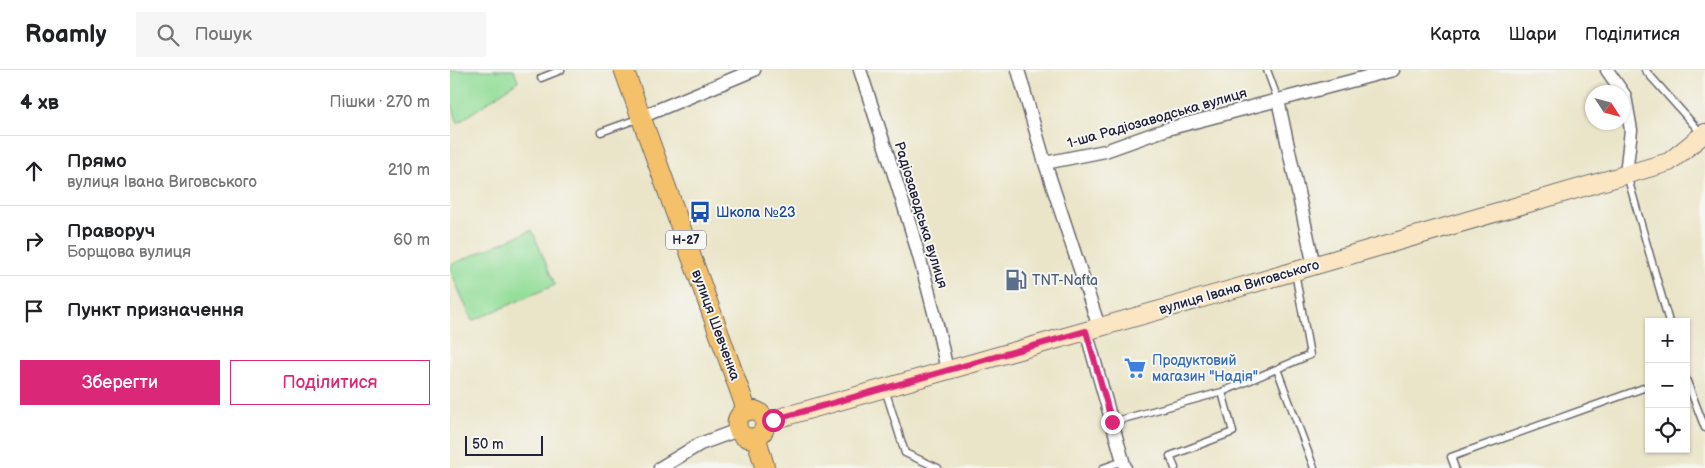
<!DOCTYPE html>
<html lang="uk">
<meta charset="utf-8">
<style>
:root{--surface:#fff;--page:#f6f6f6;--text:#202124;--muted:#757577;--line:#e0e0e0;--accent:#db2777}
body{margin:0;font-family:"Balsamiq Sans",sans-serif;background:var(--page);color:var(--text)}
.controls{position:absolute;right:15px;bottom:15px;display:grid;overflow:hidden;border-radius:0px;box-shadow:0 1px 4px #0004}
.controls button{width:45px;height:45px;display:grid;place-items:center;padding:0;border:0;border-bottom:1px solid var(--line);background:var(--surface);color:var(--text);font:25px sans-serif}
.compass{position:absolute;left:1135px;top:15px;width:45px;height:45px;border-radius:50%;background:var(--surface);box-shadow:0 1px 4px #0004;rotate:126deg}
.scale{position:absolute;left:15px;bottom:12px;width:78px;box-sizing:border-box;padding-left:5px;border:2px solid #22223b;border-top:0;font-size:14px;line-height:18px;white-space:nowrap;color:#22223b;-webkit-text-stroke:4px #f6f6f2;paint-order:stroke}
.stop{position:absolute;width:15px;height:15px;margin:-11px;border:4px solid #db2777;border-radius:50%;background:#fff}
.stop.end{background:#db2777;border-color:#fff;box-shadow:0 1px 5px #0008}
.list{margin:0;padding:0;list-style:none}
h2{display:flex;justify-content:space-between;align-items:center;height:65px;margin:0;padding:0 20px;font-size:21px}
h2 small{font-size:16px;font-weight:400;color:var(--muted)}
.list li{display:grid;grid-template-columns:32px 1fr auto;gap:15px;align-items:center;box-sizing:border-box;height:70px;padding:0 20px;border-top:1px solid var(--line)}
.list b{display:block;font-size:19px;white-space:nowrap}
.list p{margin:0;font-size:16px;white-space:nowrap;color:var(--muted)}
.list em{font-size:16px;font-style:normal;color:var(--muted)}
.actions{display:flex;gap:10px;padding:15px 20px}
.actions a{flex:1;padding:11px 0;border:1px solid var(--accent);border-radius:0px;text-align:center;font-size:18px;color:var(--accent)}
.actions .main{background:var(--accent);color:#fff}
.icon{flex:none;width:28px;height:28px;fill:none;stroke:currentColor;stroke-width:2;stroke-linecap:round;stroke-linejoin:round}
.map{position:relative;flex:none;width:1255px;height:398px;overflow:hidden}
header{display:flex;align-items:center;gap:30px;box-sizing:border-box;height:70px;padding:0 25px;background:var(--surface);border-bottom:1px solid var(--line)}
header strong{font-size:24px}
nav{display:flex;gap:28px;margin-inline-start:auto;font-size:18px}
.search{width:350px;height:45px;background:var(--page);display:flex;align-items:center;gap:12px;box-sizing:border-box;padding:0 18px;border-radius:0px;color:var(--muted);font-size:19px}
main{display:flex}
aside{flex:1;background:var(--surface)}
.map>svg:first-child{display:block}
.grass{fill:#94de9a;stroke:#5b806a}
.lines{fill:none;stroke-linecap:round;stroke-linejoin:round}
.lane-casing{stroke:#68666c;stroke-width:9}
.street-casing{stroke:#68666c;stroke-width:15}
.secondary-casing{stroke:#68666c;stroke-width:20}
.primary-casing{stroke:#68666c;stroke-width:21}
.lane{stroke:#fff;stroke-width:6}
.street{stroke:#fff;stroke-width:12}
.secondary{stroke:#fbe6c3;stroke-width:18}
.primary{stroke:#f4c16a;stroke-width:19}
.route{stroke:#db2777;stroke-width:6}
.labels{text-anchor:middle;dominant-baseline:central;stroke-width:4;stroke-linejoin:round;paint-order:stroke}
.shield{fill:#f6f6f2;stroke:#626272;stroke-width:1}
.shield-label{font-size:12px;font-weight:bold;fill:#22223b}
.street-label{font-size:14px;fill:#22223b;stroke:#f6f6f2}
.transit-label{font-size:14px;fill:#164399;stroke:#f6f6f2;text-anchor:start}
.service-label{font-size:14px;fill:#4e5e75;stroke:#f6f6f2;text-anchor:start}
.shop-label{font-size:14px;fill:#366cbe;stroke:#f6f6f2;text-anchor:start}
</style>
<header>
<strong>Roamly</strong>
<div class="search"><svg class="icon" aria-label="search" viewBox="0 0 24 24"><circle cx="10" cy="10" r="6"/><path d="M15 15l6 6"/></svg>Пошук</div>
<nav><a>Карта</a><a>Шари</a><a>Поділитися</a></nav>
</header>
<main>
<aside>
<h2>4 хв<small>Пішки · 270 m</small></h2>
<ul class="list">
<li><svg class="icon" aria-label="ahead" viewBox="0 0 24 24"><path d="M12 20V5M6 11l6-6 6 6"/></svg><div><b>Прямо</b><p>вулиця Івана Виговського</p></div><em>210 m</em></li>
<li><svg class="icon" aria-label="right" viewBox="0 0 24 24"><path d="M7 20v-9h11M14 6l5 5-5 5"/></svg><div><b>Праворуч</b><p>Борщова вулиця</p></div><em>60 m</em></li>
<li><svg class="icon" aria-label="arrive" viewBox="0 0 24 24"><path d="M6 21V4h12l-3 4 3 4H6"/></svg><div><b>Пункт призначення</b></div></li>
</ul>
<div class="actions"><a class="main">Зберегти</a><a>Поділитися</a></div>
</aside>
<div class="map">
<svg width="1255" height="398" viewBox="0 0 1255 398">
<rect width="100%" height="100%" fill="#f6f6f2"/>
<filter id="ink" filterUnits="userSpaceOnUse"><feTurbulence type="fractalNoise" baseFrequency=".02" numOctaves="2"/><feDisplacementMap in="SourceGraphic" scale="10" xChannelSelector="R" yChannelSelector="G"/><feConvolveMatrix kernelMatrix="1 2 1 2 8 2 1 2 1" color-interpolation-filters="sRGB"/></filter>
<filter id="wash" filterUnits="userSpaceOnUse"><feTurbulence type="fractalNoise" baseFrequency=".0096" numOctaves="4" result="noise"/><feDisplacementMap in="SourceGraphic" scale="20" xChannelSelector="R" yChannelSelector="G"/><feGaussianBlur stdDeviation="1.12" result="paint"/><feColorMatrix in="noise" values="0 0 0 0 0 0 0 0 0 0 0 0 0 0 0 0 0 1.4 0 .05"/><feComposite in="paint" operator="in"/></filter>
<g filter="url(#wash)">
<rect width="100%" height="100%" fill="#eae5c8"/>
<path class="grass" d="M0 0H64L68 11 8 53 0 29Z
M82 160 105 215 22 251 0 199V195Z"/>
</g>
<g filter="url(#ink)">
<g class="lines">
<g class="lane-casing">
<path id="lane" d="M817 0 828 30
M1195 0 1252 64
M91 8 111 0
M151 62 190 48
M1177 105 1219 252
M827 299 864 398
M1236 309 1255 358
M435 319 455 383 488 398
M662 352 772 322
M653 398 673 391
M725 398 720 386 783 362 772 322 860 285 845 202
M1005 398 1001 387 1199 316"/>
</g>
<g class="street-casing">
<path id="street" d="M410 0C442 99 477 198 497 301
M568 0 595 93 649 257
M1157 0 1175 26 1181 60 1176 104
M828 30 864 196
M191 47 304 0
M595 93 655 81 717 59 943 0
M636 261 675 398
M210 398 250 374 288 360"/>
</g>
<g class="secondary-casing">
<path id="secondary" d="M315 352 777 221 1219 92 1255 63"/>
</g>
<g class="primary-casing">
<path id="primary" d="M174 0 297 341
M287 354a14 14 0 1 1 28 0a14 14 0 1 1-28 0Z
M306 367 315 398"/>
</g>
<use href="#lane" class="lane"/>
<use href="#street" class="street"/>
<use href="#secondary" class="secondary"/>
<use href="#primary" class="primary"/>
</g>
</g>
<g class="lines" filter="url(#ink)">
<path class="route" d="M323 350 636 261 662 352"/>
</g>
<defs>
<g id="bus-bare" transform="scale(1.725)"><path d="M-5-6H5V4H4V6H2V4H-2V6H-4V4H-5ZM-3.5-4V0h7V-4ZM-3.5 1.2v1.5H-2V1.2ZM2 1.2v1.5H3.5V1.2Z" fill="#1a4fb4" stroke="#f6f6f2" stroke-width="2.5" paint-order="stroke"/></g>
<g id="fuel-bare" transform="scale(1.725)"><path d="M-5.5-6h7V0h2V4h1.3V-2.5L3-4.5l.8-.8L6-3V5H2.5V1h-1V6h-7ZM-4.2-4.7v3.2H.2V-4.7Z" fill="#5c6f8a" stroke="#f6f6f2" stroke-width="2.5" paint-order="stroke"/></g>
<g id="supermarket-bare" transform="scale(1.725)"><path d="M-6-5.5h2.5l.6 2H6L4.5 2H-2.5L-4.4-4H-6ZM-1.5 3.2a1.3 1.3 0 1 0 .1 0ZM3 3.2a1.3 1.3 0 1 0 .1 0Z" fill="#3f7fe0" stroke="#f6f6f2" stroke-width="2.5" paint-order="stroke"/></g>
</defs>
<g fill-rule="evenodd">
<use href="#bus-bare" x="250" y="142"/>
<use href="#fuel-bare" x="566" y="210"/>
<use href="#supermarket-bare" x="685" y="298"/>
</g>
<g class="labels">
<rect class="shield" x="216" y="160.5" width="40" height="19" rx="4"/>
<g class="shield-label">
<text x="236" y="170">Н-27</text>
</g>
<g class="street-label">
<text transform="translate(707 48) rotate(-16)">1-ша Радіозаводська вулиця</text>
<text transform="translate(471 145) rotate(73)">Радіозаводська вулиця</text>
<text transform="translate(789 217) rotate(-16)">вулиця Івана Виговського</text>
<text transform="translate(266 255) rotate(70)">вулиця Шевченка</text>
</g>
<g class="transit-label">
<text x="266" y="142">Школа №23</text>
</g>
<g class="service-label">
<text x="582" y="210">TNT-Nafta</text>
</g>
<g class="shop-label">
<text x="702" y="290">Продуктовий<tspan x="702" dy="16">магазин "Надія"</tspan></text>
</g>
</g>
</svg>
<div class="controls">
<button>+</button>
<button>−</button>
<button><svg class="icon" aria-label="locate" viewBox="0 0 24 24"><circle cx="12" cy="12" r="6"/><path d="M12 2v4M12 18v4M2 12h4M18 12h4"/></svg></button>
</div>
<svg class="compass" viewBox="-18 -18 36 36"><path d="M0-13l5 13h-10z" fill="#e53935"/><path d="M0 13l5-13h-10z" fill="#757577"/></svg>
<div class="scale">50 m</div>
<div class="stop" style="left:323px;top:350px"></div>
<div class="stop end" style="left:662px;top:352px"></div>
</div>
</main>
